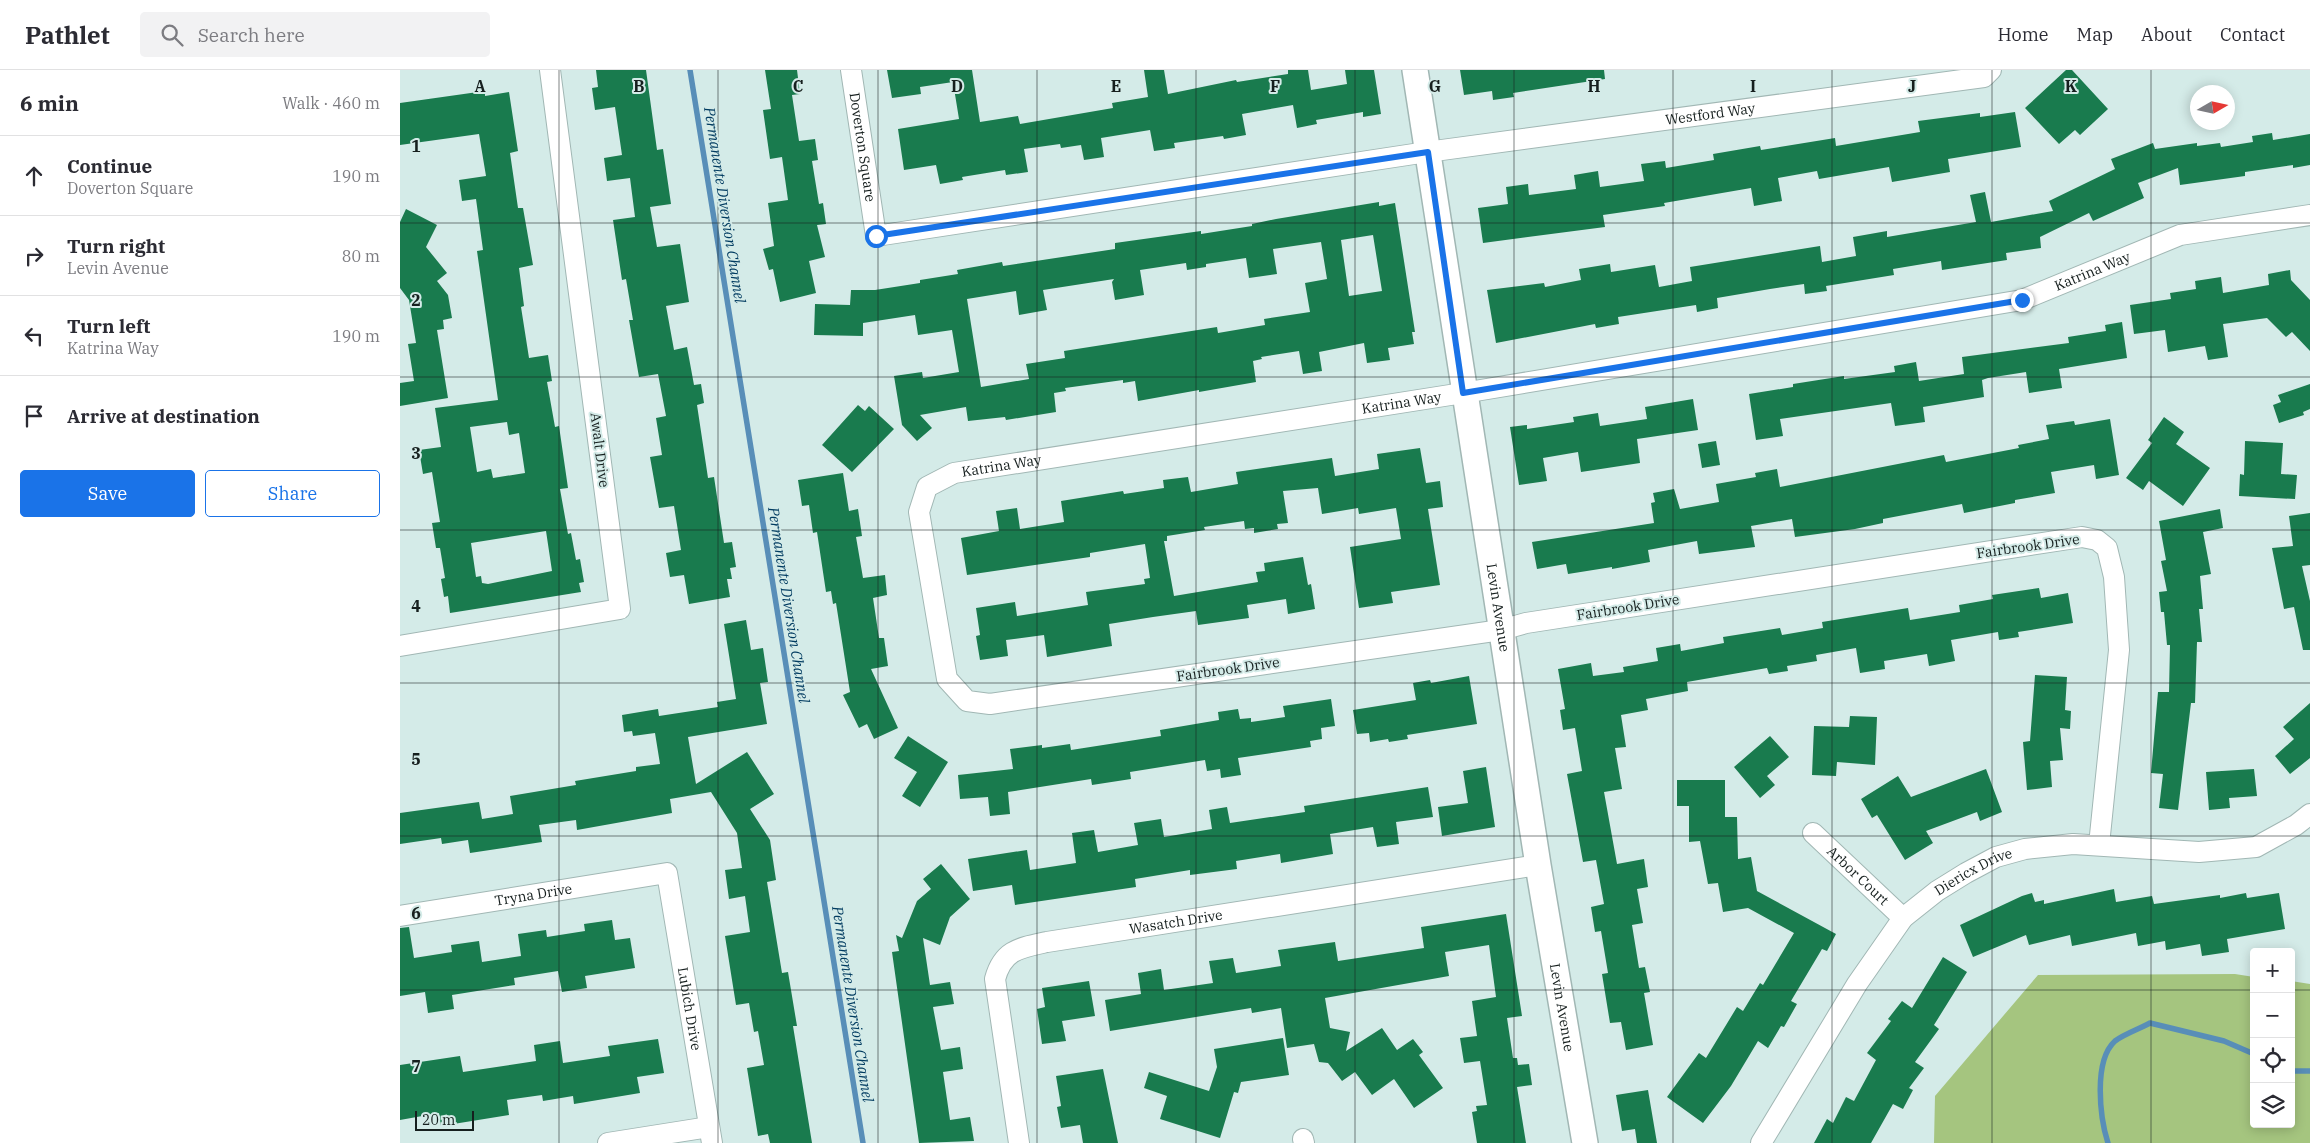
<!DOCTYPE html>
<meta charset="utf-8">
<style>
:root{--surface:#fff;--page:#f2f2f3;--text:#2b2b33;--muted:#7c7c81;--line:#e1e1e2;--accent:#1a73e8}
body{margin:0;font-family:"IBM Plex Serif",serif;background:var(--page);color:var(--text)}
.controls{position:absolute;right:15px;bottom:15px;display:grid;overflow:hidden;border-radius:5px;box-shadow:0 2px 12px #0003}
.controls button{width:45px;height:45px;display:grid;place-items:center;padding:0;border:0;border-bottom:1px solid var(--line);background:var(--surface);color:var(--text);font:25px sans-serif}
.compass{position:absolute;left:1790px;top:15px;width:45px;height:45px;border-radius:50%;background:var(--surface);box-shadow:0 2px 12px #0003;rotate:81deg}
.scale{position:absolute;left:15px;bottom:12px;width:59px;box-sizing:border-box;padding-left:5px;border:2px solid #161f1e;border-top:0;font-size:14px;line-height:18px;white-space:nowrap;color:#161f1e;-webkit-text-stroke:4px #d4ebe8;paint-order:stroke}
.stop{position:absolute;width:15px;height:15px;margin:-11px;border:4px solid #1a73e8;border-radius:50%;background:#fff}
.stop.end{background:#1a73e8;border-color:#fff;box-shadow:0 1px 5px #0008}
.list{margin:0;padding:0;list-style:none}
h2{display:flex;justify-content:space-between;align-items:center;height:65px;margin:0;padding:0 20px;font-size:21px}
h2 small{font-size:16px;font-weight:400;color:var(--muted)}
.list li{display:grid;grid-template-columns:32px 1fr auto;gap:15px;align-items:center;box-sizing:border-box;height:80px;padding:0 20px;border-top:1px solid var(--line)}
.list b{display:block;font-size:19px;white-space:nowrap}
.list p{margin:0;font-size:16px;white-space:nowrap;color:var(--muted)}
.list em{font-size:16px;font-style:normal;color:var(--muted)}
.actions{display:flex;gap:10px;padding:15px 20px}
.actions a{flex:1;padding:11px 0;border:1px solid var(--accent);border-radius:5px;text-align:center;font-size:18px;color:var(--accent)}
.actions .main{background:var(--accent);color:#fff}
.icon{flex:none;width:28px;height:28px;fill:none;stroke:currentColor;stroke-width:2;stroke-linecap:round;stroke-linejoin:round}
.map{position:relative;flex:none;width:1910px;height:1073px;overflow:hidden}
header{display:flex;align-items:center;gap:30px;box-sizing:border-box;height:70px;padding:0 25px;background:var(--surface);border-bottom:1px solid var(--line)}
header strong{font-size:24px}
nav{display:flex;gap:28px;margin-inline-start:auto;font-size:18px}
.search{width:350px;height:45px;background:var(--page);display:flex;align-items:center;gap:12px;box-sizing:border-box;padding:0 18px;border-radius:5px;color:var(--muted);font-size:19px}
main{display:flex}
aside{flex:1;background:var(--surface)}
.map>svg:first-child{display:block}
.green{fill:#a5c57f}
.lines{fill:none;stroke-linecap:round;stroke-linejoin:round}
.stream{stroke:#588eb8;stroke-width:5.5}
.building{fill:#197b4e;fill-rule:evenodd}
.minor-casing{stroke:#a1b7b4;stroke-width:22}
.tertiary-casing{stroke:#a1b7b4;stroke-width:28}
.minor{stroke:#fff;stroke-width:20}
.tertiary{stroke:#fff;stroke-width:25}
.route{stroke:#1a73e8;stroke-width:6}
.grid{fill:none;stroke:#161f1e;stroke-width:1;stroke-opacity:0.55}
.labels{text-anchor:middle;dominant-baseline:central;stroke-width:4;stroke-linejoin:round;paint-order:stroke}
.street-label{font-size:14px;fill:#161f1e;stroke:#d4ebe8}
.water-label{font-size:15px;font-style:italic;fill:#003b60;stroke:#d4ebe8}
.grid-label{font-size:16px;text-anchor:middle;font-weight:bold;fill:#161f1e;stroke:#d4ebe8;stroke-width:4;stroke-linejoin:round;paint-order:stroke}
</style>
<header>
<strong>Pathlet</strong>
<div class="search"><svg class="icon" aria-label="search" viewBox="0 0 24 24"><circle cx="10" cy="10" r="6"/><path d="M15 15l6 6"/></svg>Search here</div>
<nav><a>Home</a><a>Map</a><a>About</a><a>Contact</a></nav>
</header>
<main>
<aside>
<h2>6 min<small>Walk · 460 m</small></h2>
<ul class="list">
<li><svg class="icon" aria-label="ahead" viewBox="0 0 24 24"><path d="M12 20V5M6 11l6-6 6 6"/></svg><div><b>Continue</b><p>Doverton Square</p></div><em>190 m</em></li>
<li><svg class="icon" aria-label="right" viewBox="0 0 24 24"><path d="M7 20v-9h11M14 6l5 5-5 5"/></svg><div><b>Turn right</b><p>Levin Avenue</p></div><em>80 m</em></li>
<li><svg class="icon" aria-label="left" viewBox="0 0 24 24"><path d="M17 20v-9H6M10 6l-5 5 5 5"/></svg><div><b>Turn left</b><p>Katrina Way</p></div><em>190 m</em></li>
<li><svg class="icon" aria-label="arrive" viewBox="0 0 24 24"><path d="M6 21V4h12l-3 4 3 4H6"/></svg><div><b>Arrive at destination</b></div></li>
</ul>
<div class="actions"><a class="main">Save</a><a>Share</a></div>
</aside>
<div class="map">
<svg width="1910" height="1073" viewBox="0 0 1910 1073">
<rect width="100%" height="100%" fill="#d4ebe8"/>
<path class="green" d="M1835 904 1854 907V1054H1891V911L1910 914V1073H1534L1535 1026 1638 905Z"/>
<g class="lines">
<path class="stream" d="M290 0 463 1073
M1891 1001H1910
M1708 1073C1700 1048 1693 991 1715 971 1724 964 1739 959 1750 953L1824 971 1854 984"/>
</g>
<path class="building" d="M196 0H246L257 80 263 79 271 134 250 137 257 177 280 174 289 232 266 236 274 280 287 277 294 315 301 314 304 333 297 335 308 408 314 407 324 473 332 472 336 497 330 498 332 509H327L330 527 289 534 284 505 270 507 266 483 281 480 274 436 259 438 250 387 262 385 256 348 266 346 258 304 239 307 229 250H233L226 209 222 210 213 150 235 147 230 108 207 111 204 88 222 85 215 37 195 40 192 18 198 17Z
M365 0H397L400 24 392 25 399 71 415 69 418 90 412 91 419 134 423 133 426 154 417 155 425 187 409 191 416 223 380 232 373 199 369 200 363 179 374 176 368 133 388 130 382 87 370 89 363 40 371 39Z
M487 0H572L580 52 618 46 620 54 713 38 712 33 748 27 744 0H764L768 24 836 10 837 12 888 4V0H908L911 20 947 14 945 0H974L981 44 963 47V42L916 50 917 54 897 58 893 35 842 44 846 65 824 69 823 66 774 73 775 78 754 81 750 60 701 68 704 87 684 90 681 75 661 78 660 74 624 79 628 102 606 105 605 100 562 107 563 110 540 114 536 95 504 100 498 59 559 49 553 12 520 17 521 24 492 28Z
M1060 0H1204L1205 9 1113 23 1114 27 1093 30 1092 21 1064 25Z
M1666 0H1672L1708 39 1680 65 1675 60 1659 74 1625 38Z
M85 21V26L109 22 118 81 110 83 118 138H123L133 195 119 198 124 236 121 237 129 288 148 285 152 311 147 312 155 357 159 356 168 418 160 419 168 464 171 463 176 490 180 489 184 512 179 513 181 522 50 543 48 526 44 527 41 509 45 508 40 478H36L32 453 40 452 32 402 23 404 19 380 41 377 35 338 98 330 77 181 83 180 76 129 62 131 59 110 86 106 79 64 0 75V33ZM107 352 109 365 119 363 125 403 93 408 91 399 77 402 70 357ZM146 461 152 501 88 514 82 513 81 506 76 507 71 473Z
M1615 42 1621 77 1548 89 1550 102 1492 112 1489 97 1419 109 1417 101 1378 108 1382 131 1354 136 1351 118 1264 133 1265 136 1203 145 1205 157 1083 173 1078 138 1108 134 1106 117 1128 114 1129 125 1176 119 1174 105 1198 101 1200 117 1244 111 1241 94 1265 91 1266 98 1314 90 1313 84 1360 76 1361 80 1435 68 1436 76 1520 62 1518 51 1580 43V47Z
M1872 63 1873 70 1910 64V95L1893 98V95L1845 102V106L1780 115 1778 98 1738 113 1744 128 1693 151 1689 143 1640 167 1641 178 1606 183 1607 190 1542 200 1541 191 1493 199 1494 205 1426 216 1427 221 1405 224 1404 214 1370 219 1317 228 1318 238 1297 242 1296 235 1218 247 1219 254 1196 258 1195 254 1096 273 1087 220 1144 213 1145 217 1181 210 1179 199 1210 194 1211 202 1255 195 1259 217 1292 211 1290 197 1420 176 1422 192 1456 186 1453 167 1487 161V167L1576 152 1570 125 1585 122 1591 152 1653 141 1649 131 1715 99 1711 89 1753 73 1755 79 1797 73V76L1820 73 1821 77 1853 72 1852 66Z
M979 132V136L995 133 1015 262H1012L1014 274 988 278 990 290 967 293 964 273 919 282 922 301 903 304 899 281 861 287 862 289 853 291 856 312 799 322V320L738 331 735 311 723 313V310L665 318 666 321 654 323 656 342 606 350 605 347 568 351 566 337 520 345 532 358 517 371 502 355 494 306 522 302 523 308 559 302 552 260 518 265 515 245 463 253V266L414 265 415 234 450 235 451 220H475L520 213V210L558 204 557 200 602 192 603 196 715 179V173L801 161V164L852 156V154L876 149ZM973 165 982 221 949 226 941 170ZM921 172 927 209 905 213 910 242 864 249 865 255 818 263 817 257 664 281 665 288 626 294 629 309 581 317 567 229 616 221 619 245 647 240 643 220 714 209 712 212 715 230 744 225 740 200 786 193 787 200 806 197V194L846 188 849 208 877 204 873 179Z
M6 139 37 155 26 177 47 203 37 211 48 225 52 248 43 250 44 259 37 260 48 328 0 336V313L14 311 8 274 16 273 9 230 0 218V152Z
M1890 200 1891 210 1910 230V281L1892 262 1886 267 1867 248 1823 254 1828 287 1808 290 1805 276 1768 282 1765 260 1734 264 1730 235 1771 229 1770 223 1796 219 1795 211 1821 207 1823 223 1869 215 1868 204Z
M1722 252 1727 288 1659 299 1662 318 1629 323 1626 302 1588 308 1582 310 1584 327 1523 337 1525 352 1495 356 1491 333 1380 349 1383 366 1356 370 1349 324 1393 317V314L1444 306V309L1495 302 1494 296 1516 292 1519 311 1564 304 1562 287 1669 273 1668 267 1706 261 1705 255Z
M1910 314V339L1903 342 1904 345 1879 353 1873 335 1881 332 1878 325Z
M1293 329 1298 360 1237 369 1240 393 1181 402 1178 382 1143 388 1147 411 1119 415 1110 357 1127 355V359L1174 352 1173 347 1198 343 1200 356 1247 349 1245 337Z
M458 335 465 341 469 336 494 359 452 402 422 375Z
M1764 347 1784 362 1776 374 1810 398 1783 436 1749 411 1743 420 1726 408 1752 373 1748 370Z
M1710 349 1719 405 1696 409 1694 395 1651 402 1655 423 1615 430V433L1564 443 1562 434 1483 449V453L1455 459 1395 467 1392 449 1351 456 1355 477 1299 484 1297 471 1248 480 1250 492 1212 499V497L1168 504 1166 494 1137 499 1132 472 1254 453 1251 433 1255 432 1253 423 1274 419 1280 439 1319 432 1316 414 1356 407 1355 403 1377 399 1380 417 1544 385 1546 392 1619 378 1618 375 1649 369 1646 355 1674 351 1675 355Z
M1316 371 1320 395 1302 398 1298 374Z
M1845 371 1883 373 1881 404 1897 405 1895 429 1839 426 1840 404 1844 405Z
M1020 378 1026 413 1040 411 1043 437 1028 439 1040 515 991 522 993 533 959 538 950 477 1001 469 996 438 959 444 958 438 922 444 918 418 883 421 888 453 877 454 878 459 854 463V458L845 459 844 451 804 457 805 460 767 466V471H764L774 526 858 512 856 502 865 501 864 493 903 487 908 515 911 514 915 539 888 544 886 529 847 535 849 548 798 555 796 541 753 547 709 554 712 576 647 587 644 565 606 570 608 586 580 590 576 566 580 565 576 538 615 532 617 546 688 535 686 522 745 514 744 509 750 508 745 474 690 483V487L567 505 561 468 599 461 596 441 617 438 620 459 664 452 661 431 723 421 724 424 764 418 763 410 788 407 791 422 838 414 836 402 932 388 935 406 979 399 977 384Z
M443 403 449 441 458 439 462 466 456 467 463 508 485 505 487 525 473 528 479 568H484L488 596 471 599 498 658 474 669 467 654 459 658 443 625 450 622 436 533 433 534 431 521 426 522 417 462 413 463 409 435 402 436 398 410Z
M1820 439 1823 458 1803 462 1811 504 1800 506 1803 539H1799L1802 572H1797L1795 633H1791L1778 740 1759 738 1763 704 1751 703 1758 622H1769L1770 575H1767L1764 542H1761L1759 522 1767 521 1761 491 1766 490 1759 451Z
M1910 443V495L1902 496 1910 531V580H1903L1894 537 1884 539 1872 478 1893 476 1889 446Z
M1639 518 1641 528 1668 523 1673 553 1618 562 1619 567 1599 570 1598 562 1551 570 1555 591 1529 596 1527 584 1484 591 1485 599 1460 603 1456 578 1416 585 1417 591 1387 596 1388 601 1369 604 1367 598 1287 612 1288 621 1246 629 1248 640 1221 645 1226 677 1215 678 1222 719 1204 722 1217 794 1244 789 1248 817 1237 819 1243 853 1232 855 1239 898 1245 897 1250 922 1244 923 1253 975 1226 980 1221 952 1210 953 1202 904 1208 903 1201 861 1195 862 1191 837 1204 834 1196 790 1183 792 1167 704 1182 701 1175 658 1163 660 1160 640 1165 639 1158 599 1191 593 1193 606 1224 602 1223 597 1258 591 1256 578 1280 574 1281 581 1324 573 1323 567 1380 558 1382 565 1423 558 1422 552 1508 538 1510 550 1560 542 1559 535 1593 529 1592 525Z
M346 550 351 580 363 578 368 612 360 613 367 654 288 667 296 714 347 682 374 724 350 739 370 770 376 810 367 812 382 903 388 902 397 956H393L412 1073H370L368 1064 358 1066 347 998 364 995 358 961 354 962 349 933 336 935 325 866 350 862 345 826 329 829 325 800 342 798 337 763 311 722 270 729 272 743 177 760 176 750 139 755 142 772 70 783 68 770 42 774 41 768 0 774V743L79 732 82 749 113 744 110 726 176 715 175 711 236 701V697L260 694 255 663 233 666 232 661 224 662 222 645 258 639 259 646 318 637 317 632 336 629 324 554Z
M1635 605 1667 607 1665 640 1671 641 1670 659 1660 658 1663 690 1650 691 1652 717 1627 720 1623 672 1630 671Z
M1069 606 1077 654 1007 665 1008 669 989 672 988 669 970 672 969 663 957 664 953 640 1016 630 1013 613 1030 610 1031 613Z
M931 629 935 656 921 658 922 669 910 671 911 677 838 688 841 705 821 708 820 699 807 701 805 690 730 702 731 709 692 715 691 709 608 722 610 744 590 746 588 727 560 729 558 705 613 699 610 679 642 675V678L670 674 671 680 761 666 760 660 819 650 818 642 838 639 840 649 851 648V652L885 647 883 636Z
M1910 633V688L1890 704 1875 686 1894 669 1883 657Z
M1450 646 1477 647 1475 695 1437 692 1436 706 1412 705 1414 656 1449 657Z
M508 666 548 692 520 737 502 726 517 702 494 688Z
M1370 666 1389 687 1367 706 1375 715 1360 728 1334 697Z
M1086 697 1095 757 1042 766 1038 737 1068 733 1063 701Z
M1586 699 1602 742 1580 751 1577 742 1526 761 1533 773 1505 790 1477 745 1472 748 1461 729 1498 706 1511 727Z
M1854 699 1857 726 1829 728 1830 738 1809 740 1806 702Z
M1277 710H1325V747H1337L1338 789 1351 787 1357 821 1436 864 1427 881 1422 879 1391 931 1397 934 1384 957 1381 956 1368 978 1358 971 1331 1016 1303 1053 1267 1027 1299 983 1306 988 1337 937 1343 941 1360 913 1363 915 1394 863 1348 838 1323 842 1318 813 1308 814 1300 771 1289 772V736H1277Z
M1028 717 1033 747 996 752 999 774 977 777 973 757 930 764 933 784 881 793 880 784 836 791 837 799 790 805V800L735 809 736 817 615 835 612 815 573 821 568 789 627 780 630 800 676 793 672 763 694 760 698 782 738 775 734 753 761 749 764 767 812 759 809 740 827 737 830 753 905 742 904 736Z
M541 794 570 829 550 847 540 875 523 868 530 915 550 912 554 934 533 937 541 980 560 977 563 999 543 1002 550 1050 570 1047 574 1071 519 1073 492 882 499 881 496 865 502 868 517 831 531 819 523 809Z
M1714 819 1716 832 1752 826 1754 834 1820 825V828L1846 823 1847 828 1879 823 1885 859 1827 869 1829 882 1802 886 1800 874 1766 880 1765 871 1738 876 1736 863 1672 876 1670 865 1629 875 1626 865 1573 887 1560 855 1622 826 1632 823 1635 832 1644 830V834Z
M1106 844 1122 946 1107 948 1113 988H1117L1118 995 1129 994 1132 1015 1117 1017 1126 1073H1077L1072 1042 1077 1041 1076 1036 1087 1035 1080 991 1064 993 1060 968 1077 966 1072 931 1096 927 1089 875 1045 882 1049 906 925 928 930 958 950 962 946 981 982 958 997 980 1013 969 1023 982 1019 985 1043 1018 1014 1038 994 1009 972 1025 955 1002 942 1011 928 993 919 992 914 974 887 978 881 938 852 943 851 938 710 961 705 930 741 924 738 903 761 899 764 920 813 913 809 891 833 888 836 903 881 896 878 880 935 872 938 891 1024 878 1021 857Z
M212 850 215 870 230 868 235 898 185 906 187 918 162 922 158 901 114 908 115 915 52 925 54 939 28 943 25 922 0 926V858L9 857 14 888 52 882 51 875 79 871 82 892 121 886 118 864 146 860 147 867 185 861 184 854Z
M1543 887 1567 902 1534 955 1539 959 1515 992 1524 998 1509 1018 1513 1020 1503 1039 1493 1034 1471 1073H1414L1427 1049 1433 1053 1446 1027 1454 1031 1476 990 1467 983 1491 951 1488 949 1502 931 1512 938Z
M689 911 695 946 662 951 666 971 642 974 637 939 645 937 642 918Z
M883 968 889 1005 841 1012 838 1023 834 1022 820 1068 760 1049 767 1026 744 1018 749 1002 809 1021 817 997 814 979Z
M258 969 264 1003 237 1007 240 1023 174 1034 173 1026 143 1031 142 1025 107 1030 109 1045 41 1056 39 1043 0 1050V995L60 986 63 1002 136 991 134 975 160 971 163 993 210 986 208 976Z
M703 999 718 1073H683L680 1055 661 1058 657 1037 661 1036 656 1006Z
M1248 1020 1257 1073H1237L1235 1059 1222 1061 1216 1025Z"/>
<g class="lines">
<g class="minor-casing">
<g id="minor">
<path id="s1" d="M451 0 476 166 1027 82 1584 7 1591 0"/>
<path d="M0 576 220 539 150 0"/>
<path id="s2" d="M1413 763 1503 848"/>
<path id="s3" d="M1699 775 1719 580 1714 507 1707 478 1697 470 1682 467 1126 553 1101 560 590 634 567 631 547 609 519 442 527 417 554 403 1063 323 1622 230 1780 165 1910 145"/>
<path id="s4" d="M0 846 267 803 312 1073"/>
<path d="M903 1069 904 1073"/>
<path d="M208 1073 309 1057"/>
<path id="s5" d="M619 1073 595 909C603 880 619 878 647 872L1138 795"/>
<path id="s6" d="M1361 1073 1457 914 1503 848 1537 821 1566 803 1596 787 1625 779 1673 774 1799 782 1856 777 1896 755 1910 744"/>
</g>
</g>
<g class="tertiary-casing">
<g id="tertiary">
<path id="s7" d="M1015 0 1138 795 1185 1073"/>
</g>
</g>
<use href="#minor" class="minor"/>
<use href="#tertiary" class="tertiary"/>
</g>
<g class="lines">
<path class="route" d="M476 166 1028 82 1063 323 1622 230"/>
</g>
<path class="grid" d="M159 0V1073M318 0V1073M478 0V1073M637 0V1073M796 0V1073M955 0V1073M1114 0V1073M1273 0V1073M1432 0V1073M1592 0V1073M1751 0V1073M0 153H1910M0 307H1910M0 460H1910M0 613H1910M0 766H1910M0 920H1854M1891 920H1910"/>
<g class="labels">
<g class="street-label">
<text stroke="none"><textPath href="#s1" startOffset="1011">Westford Way</textPath></text>
<text stroke="none"><textPath href="#s1" startOffset="78">Doverton Square</textPath></text>
<text stroke="none"><textPath href="#s3" startOffset="2869">Katrina Way</textPath></text>
<text stroke="none"><textPath href="#s3" startOffset="2164">Katrina Way</textPath></text>
<text transform="translate(200 380) rotate(83)">Awalt Drive</text>
<text stroke="none"><textPath href="#s3" startOffset="1759">Katrina Way</textPath></text>
<text transform="translate(1628 476) rotate(-8)">Fairbrook Drive</text>
<text stroke="none"><textPath href="#s7" startOffset="544">Levin Avenue</textPath></text>
<text transform="translate(1228 537) rotate(-9)">Fairbrook Drive</text>
<text transform="translate(828 599) rotate(-8)">Fairbrook Drive</text>
<text stroke="none"><textPath href="#s6" startOffset="351">Diericx Drive</textPath></text>
<text stroke="none"><textPath href="#s2" startOffset="62">Arbor Court</textPath></text>
<text stroke="none"><textPath href="#s4" startOffset="135">Tryna Drive</textPath></text>
<text stroke="none"><textPath href="#s5" startOffset="365">Wasatch Drive</textPath></text>
<text stroke="none"><textPath href="#s7" startOffset="949">Levin Avenue</textPath></text>
<text stroke="none"><textPath href="#s4" startOffset="408">Lubich Drive</textPath></text>
</g>
<g class="water-label">
<text transform="translate(325 135) rotate(81)">Permanente Diversion Channel</text>
<text transform="translate(389 535) rotate(81)">Permanente Diversion Channel</text>
<text transform="translate(453 934) rotate(81)">Permanente Diversion Channel</text>
</g>
</g>
<g class="grid-label">
<text x="80" y="22">A</text>
<text x="239" y="22">B</text>
<text x="398" y="22">C</text>
<text x="557" y="22">D</text>
<text x="716" y="22">E</text>
<text x="875" y="22">F</text>
<text x="1035" y="22">G</text>
<text x="1194" y="22">H</text>
<text x="1353" y="22">I</text>
<text x="1512" y="22">J</text>
<text x="1671" y="22">K</text>
<text x="16" y="82">1</text>
<text x="16" y="236">2</text>
<text x="16" y="389">3</text>
<text x="16" y="542">4</text>
<text x="16" y="695">5</text>
<text x="16" y="849">6</text>
<text x="16" y="1002">7</text>
</g>
</svg>
<div class="controls">
<button>+</button>
<button>−</button>
<button><svg class="icon" aria-label="locate" viewBox="0 0 24 24"><circle cx="12" cy="12" r="6"/><path d="M12 2v4M12 18v4M2 12h4M18 12h4"/></svg></button>
<button><svg class="icon" aria-label="layers" viewBox="0 0 24 24"><path d="M12 4l9 5-9 5-9-5zM3 14l9 5 9-5"/></svg></button>
</div>
<svg class="compass" viewBox="-18 -18 36 36"><path d="M0-13l5 13h-10z" fill="#e53935"/><path d="M0 13l5-13h-10z" fill="#7c7c81"/></svg>
<div class="scale">20 m</div>
<div class="stop" style="left:476px;top:166px"></div>
<div class="stop end" style="left:1622px;top:230px"></div>
</div>
</main>
